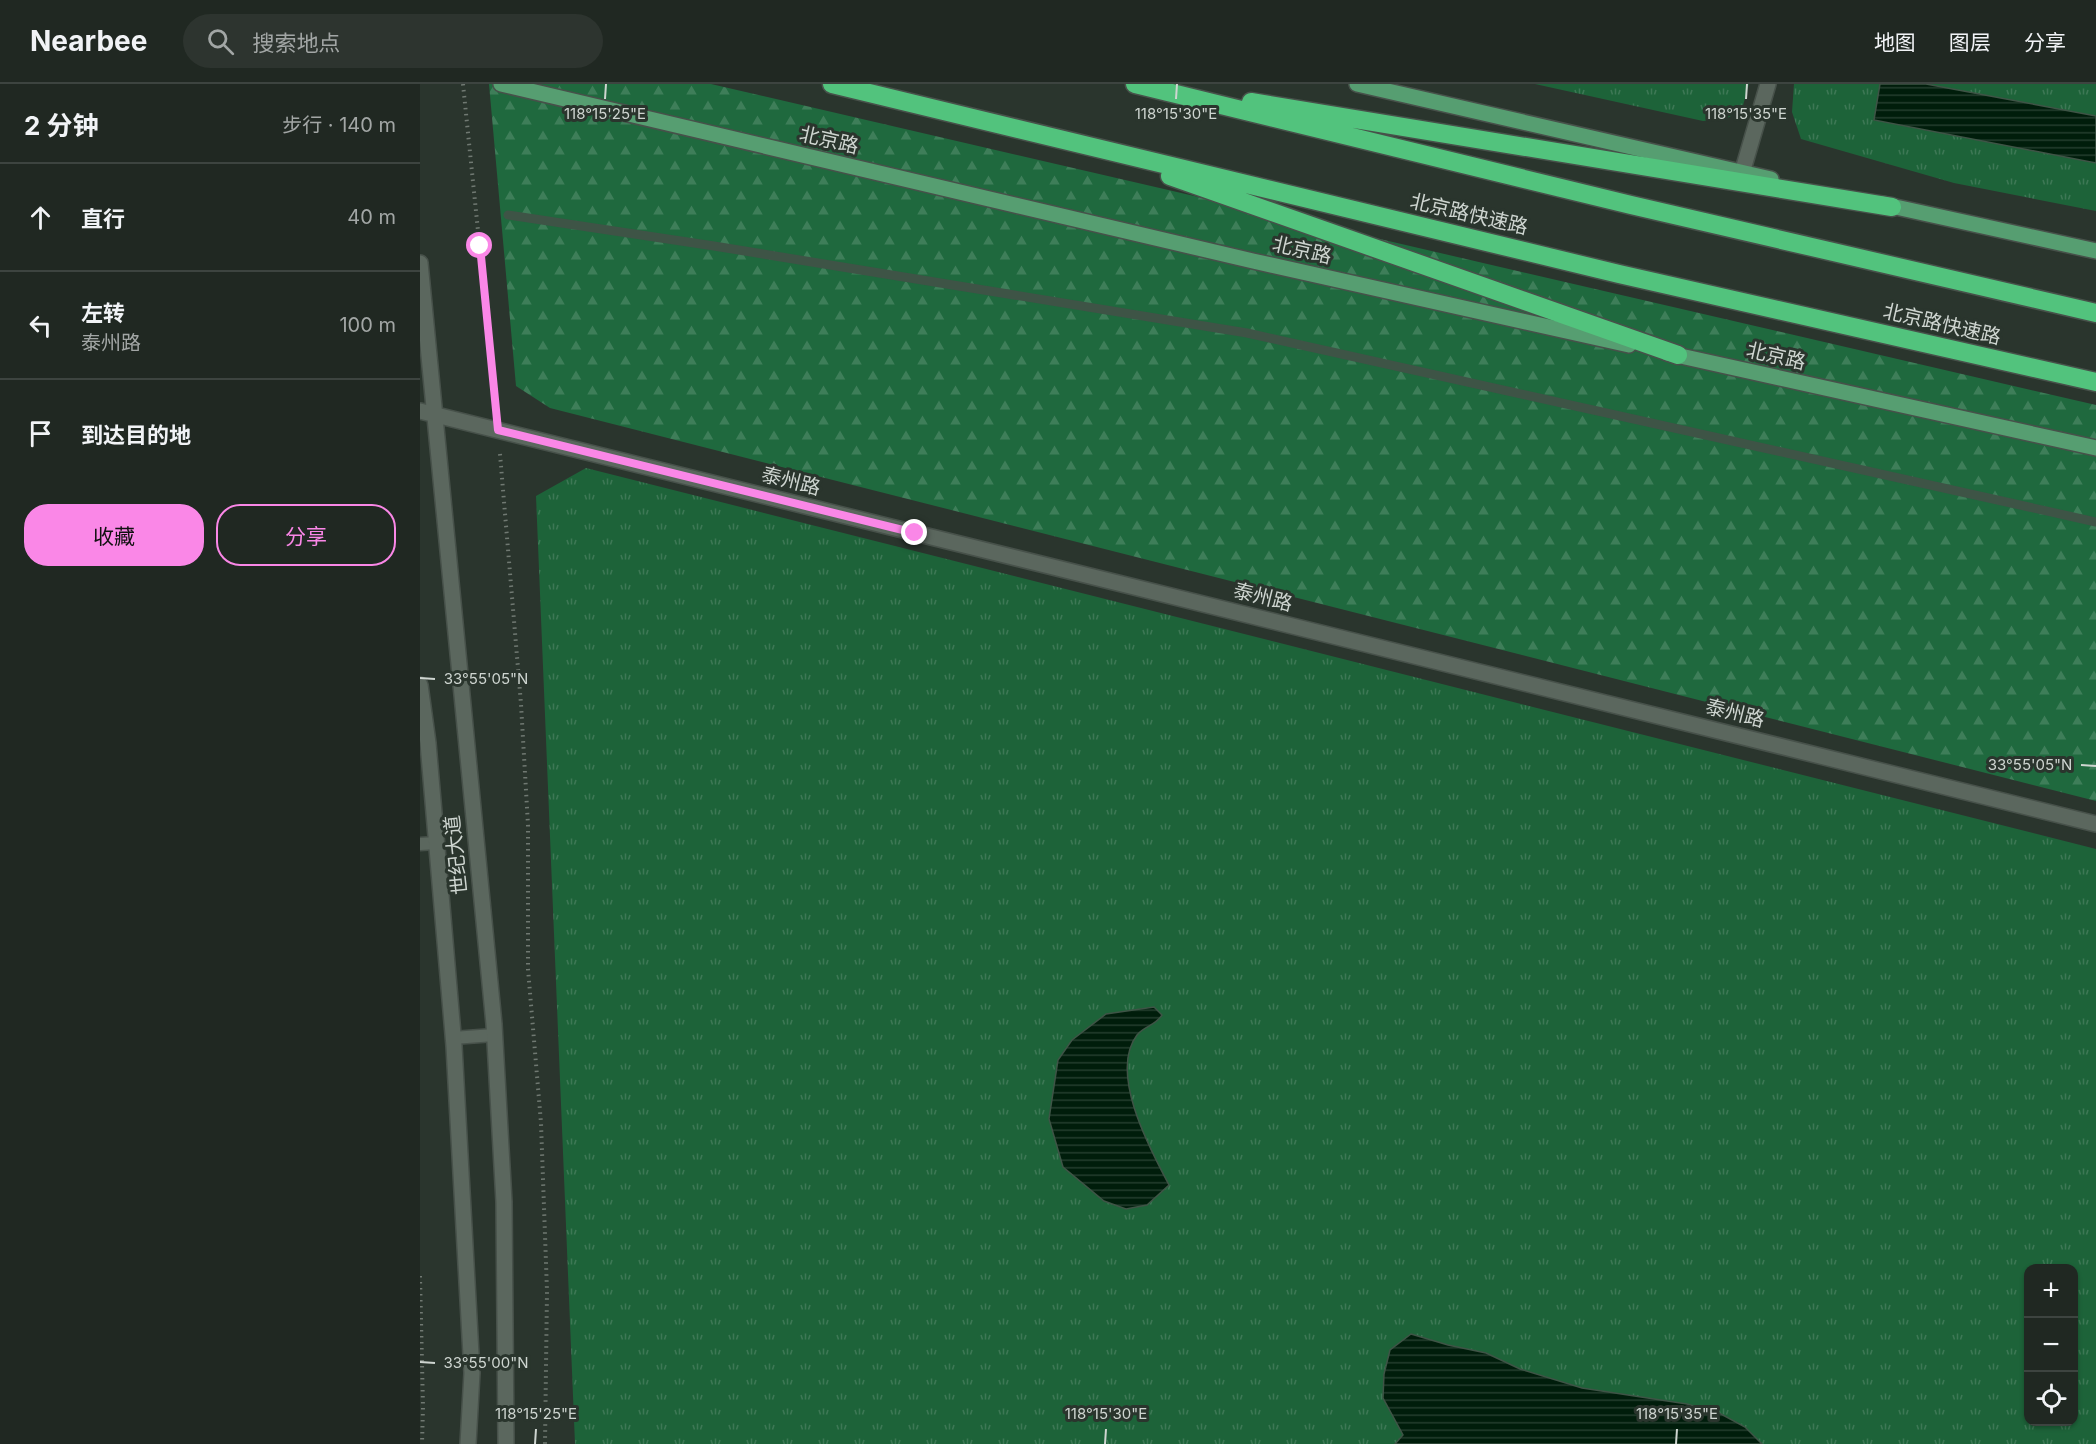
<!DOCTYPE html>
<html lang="zh">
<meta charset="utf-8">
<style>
:root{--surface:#202822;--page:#2d342f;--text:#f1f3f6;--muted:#a2a6a5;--line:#3d4440;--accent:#fa87e7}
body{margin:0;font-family:Inter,"Noto Sans SC",sans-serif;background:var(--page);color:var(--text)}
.controls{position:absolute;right:18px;bottom:18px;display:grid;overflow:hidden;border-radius:12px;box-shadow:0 2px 4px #0004}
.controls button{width:54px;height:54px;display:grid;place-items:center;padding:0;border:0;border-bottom:2px solid var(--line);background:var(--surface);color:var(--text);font:30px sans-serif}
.stop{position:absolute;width:18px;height:18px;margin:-14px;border:4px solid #fa87e7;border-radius:50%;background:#fff}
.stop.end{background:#fa87e7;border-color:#fff;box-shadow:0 2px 6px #0008}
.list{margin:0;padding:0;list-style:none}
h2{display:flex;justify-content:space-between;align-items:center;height:78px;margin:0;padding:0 24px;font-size:26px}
h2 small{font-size:20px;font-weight:400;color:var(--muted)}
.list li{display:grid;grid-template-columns:39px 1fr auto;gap:18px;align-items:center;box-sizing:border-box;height:108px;padding:0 24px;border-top:2px solid var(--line)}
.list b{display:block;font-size:22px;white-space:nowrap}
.list p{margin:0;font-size:20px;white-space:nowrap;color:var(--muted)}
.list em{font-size:20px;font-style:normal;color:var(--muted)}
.actions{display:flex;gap:12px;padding:18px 24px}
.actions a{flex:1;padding:14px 0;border:2px solid var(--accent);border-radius:24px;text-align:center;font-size:21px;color:var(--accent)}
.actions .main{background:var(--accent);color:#111}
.icon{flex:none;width:33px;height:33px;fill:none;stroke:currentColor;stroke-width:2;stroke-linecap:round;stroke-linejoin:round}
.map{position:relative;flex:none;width:1676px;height:1360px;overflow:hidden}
header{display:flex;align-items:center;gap:36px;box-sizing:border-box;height:84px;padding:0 30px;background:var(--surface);border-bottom:2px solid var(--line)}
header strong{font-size:28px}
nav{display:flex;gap:33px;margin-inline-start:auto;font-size:21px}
.search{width:420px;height:54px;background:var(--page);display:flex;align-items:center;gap:15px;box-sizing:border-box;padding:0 21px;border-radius:33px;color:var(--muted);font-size:22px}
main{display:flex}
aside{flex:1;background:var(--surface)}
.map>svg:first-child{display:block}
.grass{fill:url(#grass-tufts);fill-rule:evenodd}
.forest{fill:url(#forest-firs)}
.water{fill:url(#water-rules);stroke:#3e5446;stroke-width:1.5}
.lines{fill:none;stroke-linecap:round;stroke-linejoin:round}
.stream{stroke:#3e5446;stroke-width:9}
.lane-casing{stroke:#47514a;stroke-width:15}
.street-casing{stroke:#47514a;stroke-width:18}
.secondary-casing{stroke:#47514a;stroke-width:18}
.primary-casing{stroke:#47514a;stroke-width:18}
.highway-casing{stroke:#47514a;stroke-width:21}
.path{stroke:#707972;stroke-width:4;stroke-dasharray:1.5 4.5;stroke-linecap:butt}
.lane{stroke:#5b675e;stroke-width:12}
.street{stroke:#5b675e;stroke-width:15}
.secondary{stroke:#5b675e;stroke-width:15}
.primary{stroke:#569e71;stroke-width:15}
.highway{stroke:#52c37d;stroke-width:18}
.route{stroke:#fa87e7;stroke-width:8}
.ticks{fill:none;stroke:#ced5d0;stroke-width:2}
.labels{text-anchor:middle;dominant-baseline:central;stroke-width:6;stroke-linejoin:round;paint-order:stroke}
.street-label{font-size:20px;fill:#ced5d0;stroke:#2a352d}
.ticks-label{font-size:15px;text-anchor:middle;fill:#ced5d0;stroke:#2a352d;stroke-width:6;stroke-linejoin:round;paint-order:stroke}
</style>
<header>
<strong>Nearbee</strong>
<div class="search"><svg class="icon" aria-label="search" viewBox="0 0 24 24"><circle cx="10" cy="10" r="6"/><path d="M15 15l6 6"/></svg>搜索地点</div>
<nav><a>地图</a><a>图层</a><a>分享</a></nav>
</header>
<main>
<aside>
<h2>2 分钟<small>步行 · 140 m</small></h2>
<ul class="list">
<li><svg class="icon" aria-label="ahead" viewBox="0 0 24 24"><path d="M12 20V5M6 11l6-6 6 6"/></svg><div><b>直行</b></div><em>40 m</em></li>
<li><svg class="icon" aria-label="left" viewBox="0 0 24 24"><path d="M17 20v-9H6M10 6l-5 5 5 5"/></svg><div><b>左转</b><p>泰州路</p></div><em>100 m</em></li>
<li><svg class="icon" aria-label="arrive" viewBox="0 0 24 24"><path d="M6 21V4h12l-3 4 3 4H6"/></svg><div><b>到达目的地</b></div></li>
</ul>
<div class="actions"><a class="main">收藏</a><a>分享</a></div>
</aside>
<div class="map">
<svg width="1676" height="1360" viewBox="0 0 1676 1360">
<defs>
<pattern id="grass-tufts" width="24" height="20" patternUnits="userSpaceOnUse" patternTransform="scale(1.5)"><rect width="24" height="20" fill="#1d6339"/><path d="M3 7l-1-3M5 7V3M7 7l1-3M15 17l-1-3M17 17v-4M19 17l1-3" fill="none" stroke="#3d7855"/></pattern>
<pattern id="forest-firs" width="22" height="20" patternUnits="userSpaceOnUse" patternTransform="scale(1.5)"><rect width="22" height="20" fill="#1f693e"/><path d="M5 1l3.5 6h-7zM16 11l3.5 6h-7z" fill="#3e7e59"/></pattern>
<pattern id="water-rules" width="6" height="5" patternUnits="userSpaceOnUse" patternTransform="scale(1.5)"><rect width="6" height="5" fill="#001d0b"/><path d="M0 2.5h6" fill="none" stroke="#243d2e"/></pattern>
</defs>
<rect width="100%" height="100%" fill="#2a352d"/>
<path class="grass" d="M1115 0H1329L1322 25 1306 35 1283 37Z
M1374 0H1676V127L1534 99 1381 55 1372 28Z
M166 384 1676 765V1360H155L116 412ZM1608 1184H1654V1338H1608Z"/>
<path class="forest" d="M69 0H291L1676 321V717L130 324 96 302Z"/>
<path class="water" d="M1460 0H1506L1676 32V79L1454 36Z
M734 923 742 931C735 942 724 942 717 951 688 989 731 1067 749 1101L727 1121 706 1125 684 1117 643 1083 629 1035 638 976 652 956 686 930Z
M991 1250 1028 1261 1066 1269 1100 1285 1162 1304 1267 1320 1301 1330 1325 1343 1342 1360H975L983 1351 963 1314 964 1290 970 1266Z"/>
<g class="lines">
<path class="stream" d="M88 131 294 162 827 249 1676 438"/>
<g class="lane-casing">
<path id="lane" d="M0 760 16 759
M33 954 74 951"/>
</g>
<g class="street-casing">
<path id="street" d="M1322 89 1348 0"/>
</g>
<g class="secondary-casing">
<path id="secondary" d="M0 179 74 940 84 1118 86 1360
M0 327 1676 740
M0 601 8 659 34 962 52 1289 48 1360"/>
</g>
<g class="primary-casing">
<path id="primary" d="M81 0 833 177 1209 261
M937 0 1351 95
M1462 120 1676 167
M1247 269 1676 364"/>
</g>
<g class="highway-casing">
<path id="highway" d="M412 0 1199 190 1676 298
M715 0 1211 121 1676 229
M831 18 1472 123
M750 92 1258 271"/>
</g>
<path class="path" d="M43 0 76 323
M80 370 101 620 108 741V885L121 1039 127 1207 125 1360
M0 1192 3 1323 2 1360"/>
<use href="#lane" class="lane"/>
<use href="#street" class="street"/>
<use href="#secondary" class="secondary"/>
<use href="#primary" class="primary"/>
<use href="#highway" class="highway"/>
</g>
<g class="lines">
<path class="route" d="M60 162 78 346 495 449"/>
</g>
<path class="ticks" d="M185 15 186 0M756 15 757 0M1326 15 1327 0M0 594 15 595M1661 681 1676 682M0 1278 15 1279M115 1360 116 1345M685 1360 686 1345M1256 1360 1257 1345"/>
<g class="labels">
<g class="street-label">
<text transform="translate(409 56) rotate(13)">北京路</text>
<text transform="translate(1049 130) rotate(13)">北京路快速路</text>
<text transform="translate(882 166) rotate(13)">北京路</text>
<text transform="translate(1522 240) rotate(13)">北京路快速路</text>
<text transform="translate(1356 272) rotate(13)">北京路</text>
<text transform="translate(371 397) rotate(14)">泰州路</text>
<text transform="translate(843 513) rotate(14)">泰州路</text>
<text transform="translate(1315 629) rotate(14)">泰州路</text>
<text transform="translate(36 771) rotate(-96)">世纪大道</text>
</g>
</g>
<g class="ticks-label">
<text x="185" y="35">118°15'25"E</text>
<text x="756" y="35">118°15'30"E</text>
<text x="1326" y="35">118°15'35"E</text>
<text x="66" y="600">33°55'05"N</text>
<text x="1610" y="686">33°55'05"N</text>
<text x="66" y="1284">33°55'00"N</text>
<text x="116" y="1335">118°15'25"E</text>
<text x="686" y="1335">118°15'30"E</text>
<text x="1257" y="1335">118°15'35"E</text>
</g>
</svg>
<div class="controls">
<button>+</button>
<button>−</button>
<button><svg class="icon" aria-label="locate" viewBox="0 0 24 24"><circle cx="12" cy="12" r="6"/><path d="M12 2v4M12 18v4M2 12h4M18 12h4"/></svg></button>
</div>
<div class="stop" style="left:60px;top:162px"></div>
<div class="stop end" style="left:495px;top:449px"></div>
</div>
</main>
